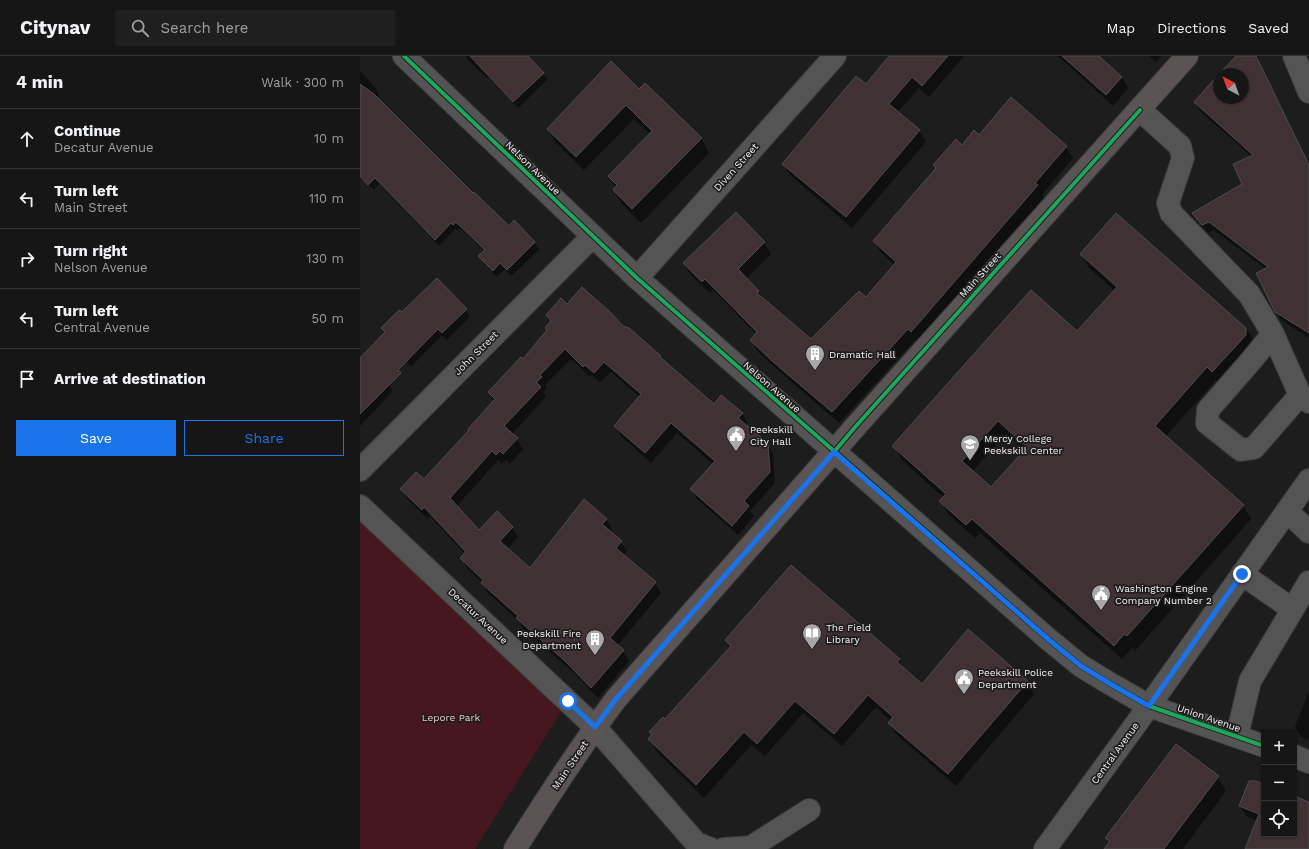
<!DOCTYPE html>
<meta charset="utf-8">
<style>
:root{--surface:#161616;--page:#1f1f1f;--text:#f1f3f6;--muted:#9e9fa1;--line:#353535;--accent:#1a73e8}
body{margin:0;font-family:"Work Sans",sans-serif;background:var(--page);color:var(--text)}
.controls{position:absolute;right:12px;bottom:12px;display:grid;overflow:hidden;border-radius:0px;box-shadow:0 1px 3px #0004}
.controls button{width:36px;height:36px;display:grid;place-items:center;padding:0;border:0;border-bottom:1px solid var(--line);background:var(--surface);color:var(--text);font:20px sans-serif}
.compass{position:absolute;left:853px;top:12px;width:36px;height:36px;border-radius:50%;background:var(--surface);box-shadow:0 1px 3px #0004;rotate:319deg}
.stop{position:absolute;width:12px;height:12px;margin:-9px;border:3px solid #1a73e8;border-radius:50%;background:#fff}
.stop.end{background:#1a73e8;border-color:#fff;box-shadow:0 1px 4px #0008}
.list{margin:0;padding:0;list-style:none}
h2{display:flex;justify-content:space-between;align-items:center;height:52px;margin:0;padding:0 16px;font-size:17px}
h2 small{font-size:13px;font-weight:400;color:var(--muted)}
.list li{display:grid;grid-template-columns:26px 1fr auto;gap:12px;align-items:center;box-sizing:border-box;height:60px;padding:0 16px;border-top:1px solid var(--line)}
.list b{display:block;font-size:15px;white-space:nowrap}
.list p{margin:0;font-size:13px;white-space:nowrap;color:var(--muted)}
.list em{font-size:13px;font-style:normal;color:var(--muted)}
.actions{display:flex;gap:8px;padding:12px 16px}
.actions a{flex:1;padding:9px 0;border:1px solid var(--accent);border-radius:0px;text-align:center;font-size:14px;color:var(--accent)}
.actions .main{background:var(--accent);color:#fff}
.icon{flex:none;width:22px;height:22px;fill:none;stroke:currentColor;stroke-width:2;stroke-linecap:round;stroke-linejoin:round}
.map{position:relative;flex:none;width:949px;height:793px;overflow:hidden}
header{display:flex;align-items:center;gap:24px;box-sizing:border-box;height:56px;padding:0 20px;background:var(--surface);border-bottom:1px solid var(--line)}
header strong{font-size:19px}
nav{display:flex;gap:22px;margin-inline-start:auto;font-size:14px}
.search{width:280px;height:36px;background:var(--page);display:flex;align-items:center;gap:10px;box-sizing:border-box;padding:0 14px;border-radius:0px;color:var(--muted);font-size:15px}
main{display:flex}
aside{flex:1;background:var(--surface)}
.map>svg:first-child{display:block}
.green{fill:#46171f}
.shadow{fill:#0007;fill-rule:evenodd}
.building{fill:#403134;stroke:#4e4d4d;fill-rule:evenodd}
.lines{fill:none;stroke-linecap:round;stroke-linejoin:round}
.minor-casing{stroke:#3a3a3a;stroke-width:24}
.major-casing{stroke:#3a3a3a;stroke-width:24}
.minor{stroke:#555454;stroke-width:22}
.major{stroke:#5a5455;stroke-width:22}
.cycleway-casing{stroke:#1e1c1c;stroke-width:6}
.cycleway{stroke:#20a55d;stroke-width:4}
.route{stroke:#1a73e8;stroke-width:5}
.labels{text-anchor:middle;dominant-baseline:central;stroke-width:3.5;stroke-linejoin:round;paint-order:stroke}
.street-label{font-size:10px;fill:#f4f2f2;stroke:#1e1c1c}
.poi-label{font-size:10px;fill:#f4f2f2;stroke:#1e1c1c;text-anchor:start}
.park-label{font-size:10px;fill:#f5c5c8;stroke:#1e1c1c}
</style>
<header>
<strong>Citynav</strong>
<div class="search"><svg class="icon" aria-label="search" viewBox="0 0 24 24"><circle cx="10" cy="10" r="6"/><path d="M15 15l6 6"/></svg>Search here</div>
<nav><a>Map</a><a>Directions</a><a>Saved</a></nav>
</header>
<main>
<aside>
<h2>4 min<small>Walk · 300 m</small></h2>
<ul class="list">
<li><svg class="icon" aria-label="ahead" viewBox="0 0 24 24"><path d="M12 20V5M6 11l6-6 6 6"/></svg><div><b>Continue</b><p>Decatur Avenue</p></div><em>10 m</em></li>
<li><svg class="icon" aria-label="left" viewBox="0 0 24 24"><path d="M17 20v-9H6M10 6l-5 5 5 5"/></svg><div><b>Turn left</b><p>Main Street</p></div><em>110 m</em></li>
<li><svg class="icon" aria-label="right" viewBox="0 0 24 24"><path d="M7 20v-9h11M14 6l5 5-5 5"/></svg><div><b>Turn right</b><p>Nelson Avenue</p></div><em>130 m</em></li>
<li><svg class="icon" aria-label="left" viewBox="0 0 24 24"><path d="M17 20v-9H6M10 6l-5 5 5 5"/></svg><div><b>Turn left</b><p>Central Avenue</p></div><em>50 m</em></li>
<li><svg class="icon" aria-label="arrive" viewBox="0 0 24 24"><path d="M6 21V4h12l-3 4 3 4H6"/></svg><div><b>Arrive at destination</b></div></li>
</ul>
<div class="actions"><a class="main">Save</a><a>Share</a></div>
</aside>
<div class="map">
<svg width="949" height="793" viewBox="0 0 949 793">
<rect width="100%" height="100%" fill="#1d1d1d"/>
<path class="green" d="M0 449 208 645 115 793H0Z"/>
<path class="shadow" d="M106 0H167L183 17 187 24 158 52 128 21 127 22 109 5Z
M531 0H604L569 41 559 32 538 56 559 74 566 86 492 172 430 119 423 108 506 30Z
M698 0H738L762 21 768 32 753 50Z
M789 0H801L796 6Z
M880 0H898L900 10 949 109V282L921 264 916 255 906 213 854 174 848 177 838 165 833 157 883 128 892 101 840 55 835 46 859 20V42H883V18H861Z
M0 15 15 31 19 39 17 43 113 139 149 171 154 166 175 187 179 194 151 220 145 213 137 221 124 207 119 200 124 195 100 172 98 175 95 173 79 190 19 128 14 134 0 120Z
M279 34 341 82 349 97 281 167 262 148 254 134 256 132 249 120 290 78 274 63 224 114 196 87 188 73Z
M619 80 706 91 713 102 682 139 684 142 558 287 555 284 479 367 420 316 398 296 391 284 396 278 353 234 349 237 331 219 324 208 404 187 411 198 386 223 398 235 403 243 451 285 506 242 535 209 521 197 514 185 602 90Z
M756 158 888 275 896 289 861 329 856 324 806 380 883 449 891 463 776 594 773 591 762 603 620 477 615 482 589 459 581 445 584 442 542 404 534 390 717 277 755 235 729 212 721 198ZM646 378 665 395 631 432 613 415Z
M207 249 263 271 301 300 304 306 354 349 382 357 388 368 386 370 407 387 413 398 415 427 390 455 394 460 378 479 337 443 331 433 353 408 317 377 291 407 261 380 255 370 280 341 251 316 240 326 231 319 230 321 211 303 185 329 187 332 183 336 186 341 152 378 157 383 163 393 150 408 146 404 142 408 138 404 96 451 119 476 152 471 158 481 147 493 170 513 246 463 252 473 250 476 261 486 267 496 263 500 295 527 301 537 257 590 263 595 269 605 238 642 212 615 163 573 159 565 128 537 121 526 107 512 101 502 105 498 70 460 68 463 47 443 41 433 64 425 134 346 129 336 163 304 187 275 186 272 191 267 187 259Z
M106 253 110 261 87 284 82 279 51 311 27 287 25 278 22 272Z
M0 304 29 328 33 335 0 370Z
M367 585 539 604 545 615 562 629 667 625 674 638 596 730 537 679 529 667 531 665 516 651 482 690 443 657 405 700 391 689 344 742 297 696 289 683 292 679 290 676 305 664 371 592Z
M949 636V684L941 681 935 670Z
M858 721 866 735 823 793H745L750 787 747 782Z
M904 729V778H934V741L949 747V793H887L898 765 886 760 880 750Z"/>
<path class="building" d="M110 0H168L184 17 153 46Z
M529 0H588L562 30 552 21 529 48 560 74 486 161 422 108 496 20 506 28Z
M702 0H739L762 21 746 39Z
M876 0H896L949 109V277L915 256 896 217 908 211 849 166 842 169 832 157 882 128 873 108 893 99 834 46 859 18V42H883V18H859Z
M251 5 279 33 285 27 342 82 272 153 253 134 257 129 248 120 292 75 266 49 216 101 187 73Z
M0 28 14 38 113 137 114 136 149 170 154 164 175 186 147 214 140 207 133 215 118 200 125 194 96 166 93 169 91 167 75 184 15 122 8 129 0 120Z
M651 41 707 90 675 127 678 129 551 276 548 273 472 356 412 305 390 284 397 276 345 223 342 226 323 207 376 156 405 186 378 213 399 235 397 237 451 283 499 235 506 241 536 206 513 185 576 112 573 109 596 83 602 89 614 74 619 79Z
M756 157 886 272V279L852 316 847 311 795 370 884 449 767 580 764 578 754 590 612 463 606 469 579 445 586 438 532 390 671 234 717 275 757 231 720 198ZM638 365 667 391 631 431 602 405Z
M77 222 107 253 82 277 78 273 38 314 41 317 0 358V302L25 276 21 272 39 254 42 256Z
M222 231 250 256 263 270 269 272 301 300 300 301 354 348 361 339 383 357 378 362 408 387 410 416 384 445 389 450 372 470 330 433 355 405 311 367 285 397 254 370 281 338 244 306 234 317 225 309 223 311 205 293 180 319 182 321 176 326 181 331 144 370 158 382 143 398 140 395 136 399 132 395 90 442 119 474 137 455 153 471 140 485 170 512 224 443 247 463 242 468 262 485 256 492 296 526 250 582 264 594 231 632 205 605 156 562 158 560 121 527 123 524 100 502 106 496 64 451 62 454 40 433 56 416 64 423 109 374 108 373 135 343 128 336 161 301 163 303 187 274 185 272 191 265 186 259 201 242 207 248Z
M431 509 540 603 537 606 562 628 608 573 668 625 588 718 528 667 533 661 508 639 474 678 435 645 397 688 384 676 336 729 288 683 292 678 289 676 303 661 305 663 371 590 365 584Z
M816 688 859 720 804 793H744L750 785 745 782Z
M889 725H896L904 728V778H934V740L949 746V793H885L899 758 879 750Z"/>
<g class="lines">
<g class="minor-casing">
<path id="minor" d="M44 0 277 222 688 583 721 610 749 627 789 650 904 690
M934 0 949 36
M780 54 820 90 823 102 808 147 811 157 889 238 913 278 940 339 949 346
M277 222 475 0
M913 278 889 307 848 354 847 367 881 394 894 392 940 339
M0 414 233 180
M0 450 235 671 336 787 351 793
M927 455 949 476
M882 518 932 553
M877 680 890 625 949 526
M934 700 949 706
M364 793 391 791
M393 793 391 791 449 754
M685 793 789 650 949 424"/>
</g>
<g class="major-casing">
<path id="major" d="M155 793C187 742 220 691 256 643L496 370 827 0"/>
</g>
<use href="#minor" class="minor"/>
<use href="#major" class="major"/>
<g class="cycleway-casing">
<path id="cycleway" d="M44 0 277 222 688 583 721 610 749 627 789 650 904 690
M474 396 496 370 780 54"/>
</g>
<use href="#cycleway" class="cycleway"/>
</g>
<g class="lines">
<path class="route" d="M208 645 235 671 256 643 474 396 688 583 721 610 749 627 789 650 882 518"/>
</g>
<defs>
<g id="building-pin" transform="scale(1)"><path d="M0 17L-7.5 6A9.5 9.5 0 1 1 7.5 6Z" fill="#a9a7a7" stroke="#1e1c1c"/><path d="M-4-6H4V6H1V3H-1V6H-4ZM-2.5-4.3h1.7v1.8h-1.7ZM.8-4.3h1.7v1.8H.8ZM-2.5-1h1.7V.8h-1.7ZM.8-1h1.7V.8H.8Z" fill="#fff"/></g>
<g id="civic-pin" transform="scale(1)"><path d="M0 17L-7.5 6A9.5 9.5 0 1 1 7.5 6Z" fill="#a9a7a7" stroke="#1e1c1c"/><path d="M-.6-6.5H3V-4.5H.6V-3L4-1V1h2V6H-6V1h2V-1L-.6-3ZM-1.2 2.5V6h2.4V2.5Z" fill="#fff"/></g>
<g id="school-pin" transform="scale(1)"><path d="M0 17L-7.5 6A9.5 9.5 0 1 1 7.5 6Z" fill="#a9a7a7" stroke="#1e1c1c"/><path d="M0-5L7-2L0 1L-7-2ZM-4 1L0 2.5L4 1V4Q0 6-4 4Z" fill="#fff"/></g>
<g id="library-pin" transform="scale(1)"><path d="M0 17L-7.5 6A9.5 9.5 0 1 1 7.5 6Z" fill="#a9a7a7" stroke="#1e1c1c"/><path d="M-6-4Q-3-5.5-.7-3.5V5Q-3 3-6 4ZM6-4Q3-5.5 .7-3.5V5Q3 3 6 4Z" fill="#fff"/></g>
</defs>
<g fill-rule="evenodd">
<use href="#building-pin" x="455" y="298"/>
<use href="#civic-pin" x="376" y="379"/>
<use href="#school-pin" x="610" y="388"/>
<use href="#civic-pin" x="741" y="538"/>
<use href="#library-pin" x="452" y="577"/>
<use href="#building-pin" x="235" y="583"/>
<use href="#civic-pin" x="604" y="622"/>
</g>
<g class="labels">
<g class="street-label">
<text transform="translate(376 111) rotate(-48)">Diven Street</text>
<text transform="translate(173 112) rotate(44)">Nelson Avenue</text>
<text transform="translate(620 219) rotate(-48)">Main Street</text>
<text transform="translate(116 297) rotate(-45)">John Street</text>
<text transform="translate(412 331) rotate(41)">Nelson Avenue</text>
<text transform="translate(118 560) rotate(43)">Decatur Avenue</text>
<text transform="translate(849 662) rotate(19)">Union Avenue</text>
<text transform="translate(755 697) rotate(-54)">Central Avenue</text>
<text transform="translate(210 709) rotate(-56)">Main Street</text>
</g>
<g class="poi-label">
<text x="469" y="298">Dramatic Hall</text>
<text x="390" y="373">Peekskill<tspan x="390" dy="12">City Hall</tspan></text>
<text x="624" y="382">Mercy College<tspan x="624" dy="12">Peekskill Center</tspan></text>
<text x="755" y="532">Washington Engine<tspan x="755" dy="12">Company Number 2</tspan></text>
<text x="466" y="571">The Field<tspan x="466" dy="12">Library</tspan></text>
<text x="221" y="577" text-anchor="end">Peekskill Fire<tspan x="221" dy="12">Department</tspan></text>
<text x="618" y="616">Peekskill Police<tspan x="618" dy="12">Department</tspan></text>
</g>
<g class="park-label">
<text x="91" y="661">Lepore Park</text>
</g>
</g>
</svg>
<div class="controls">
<button>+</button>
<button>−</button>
<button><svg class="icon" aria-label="locate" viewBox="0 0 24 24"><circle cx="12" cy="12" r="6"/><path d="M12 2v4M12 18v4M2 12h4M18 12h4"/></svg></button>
</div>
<svg class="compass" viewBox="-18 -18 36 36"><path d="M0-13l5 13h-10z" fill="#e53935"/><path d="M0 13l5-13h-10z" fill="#9e9fa1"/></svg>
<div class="stop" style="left:208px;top:645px"></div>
<div class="stop end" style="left:882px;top:518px"></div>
</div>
</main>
